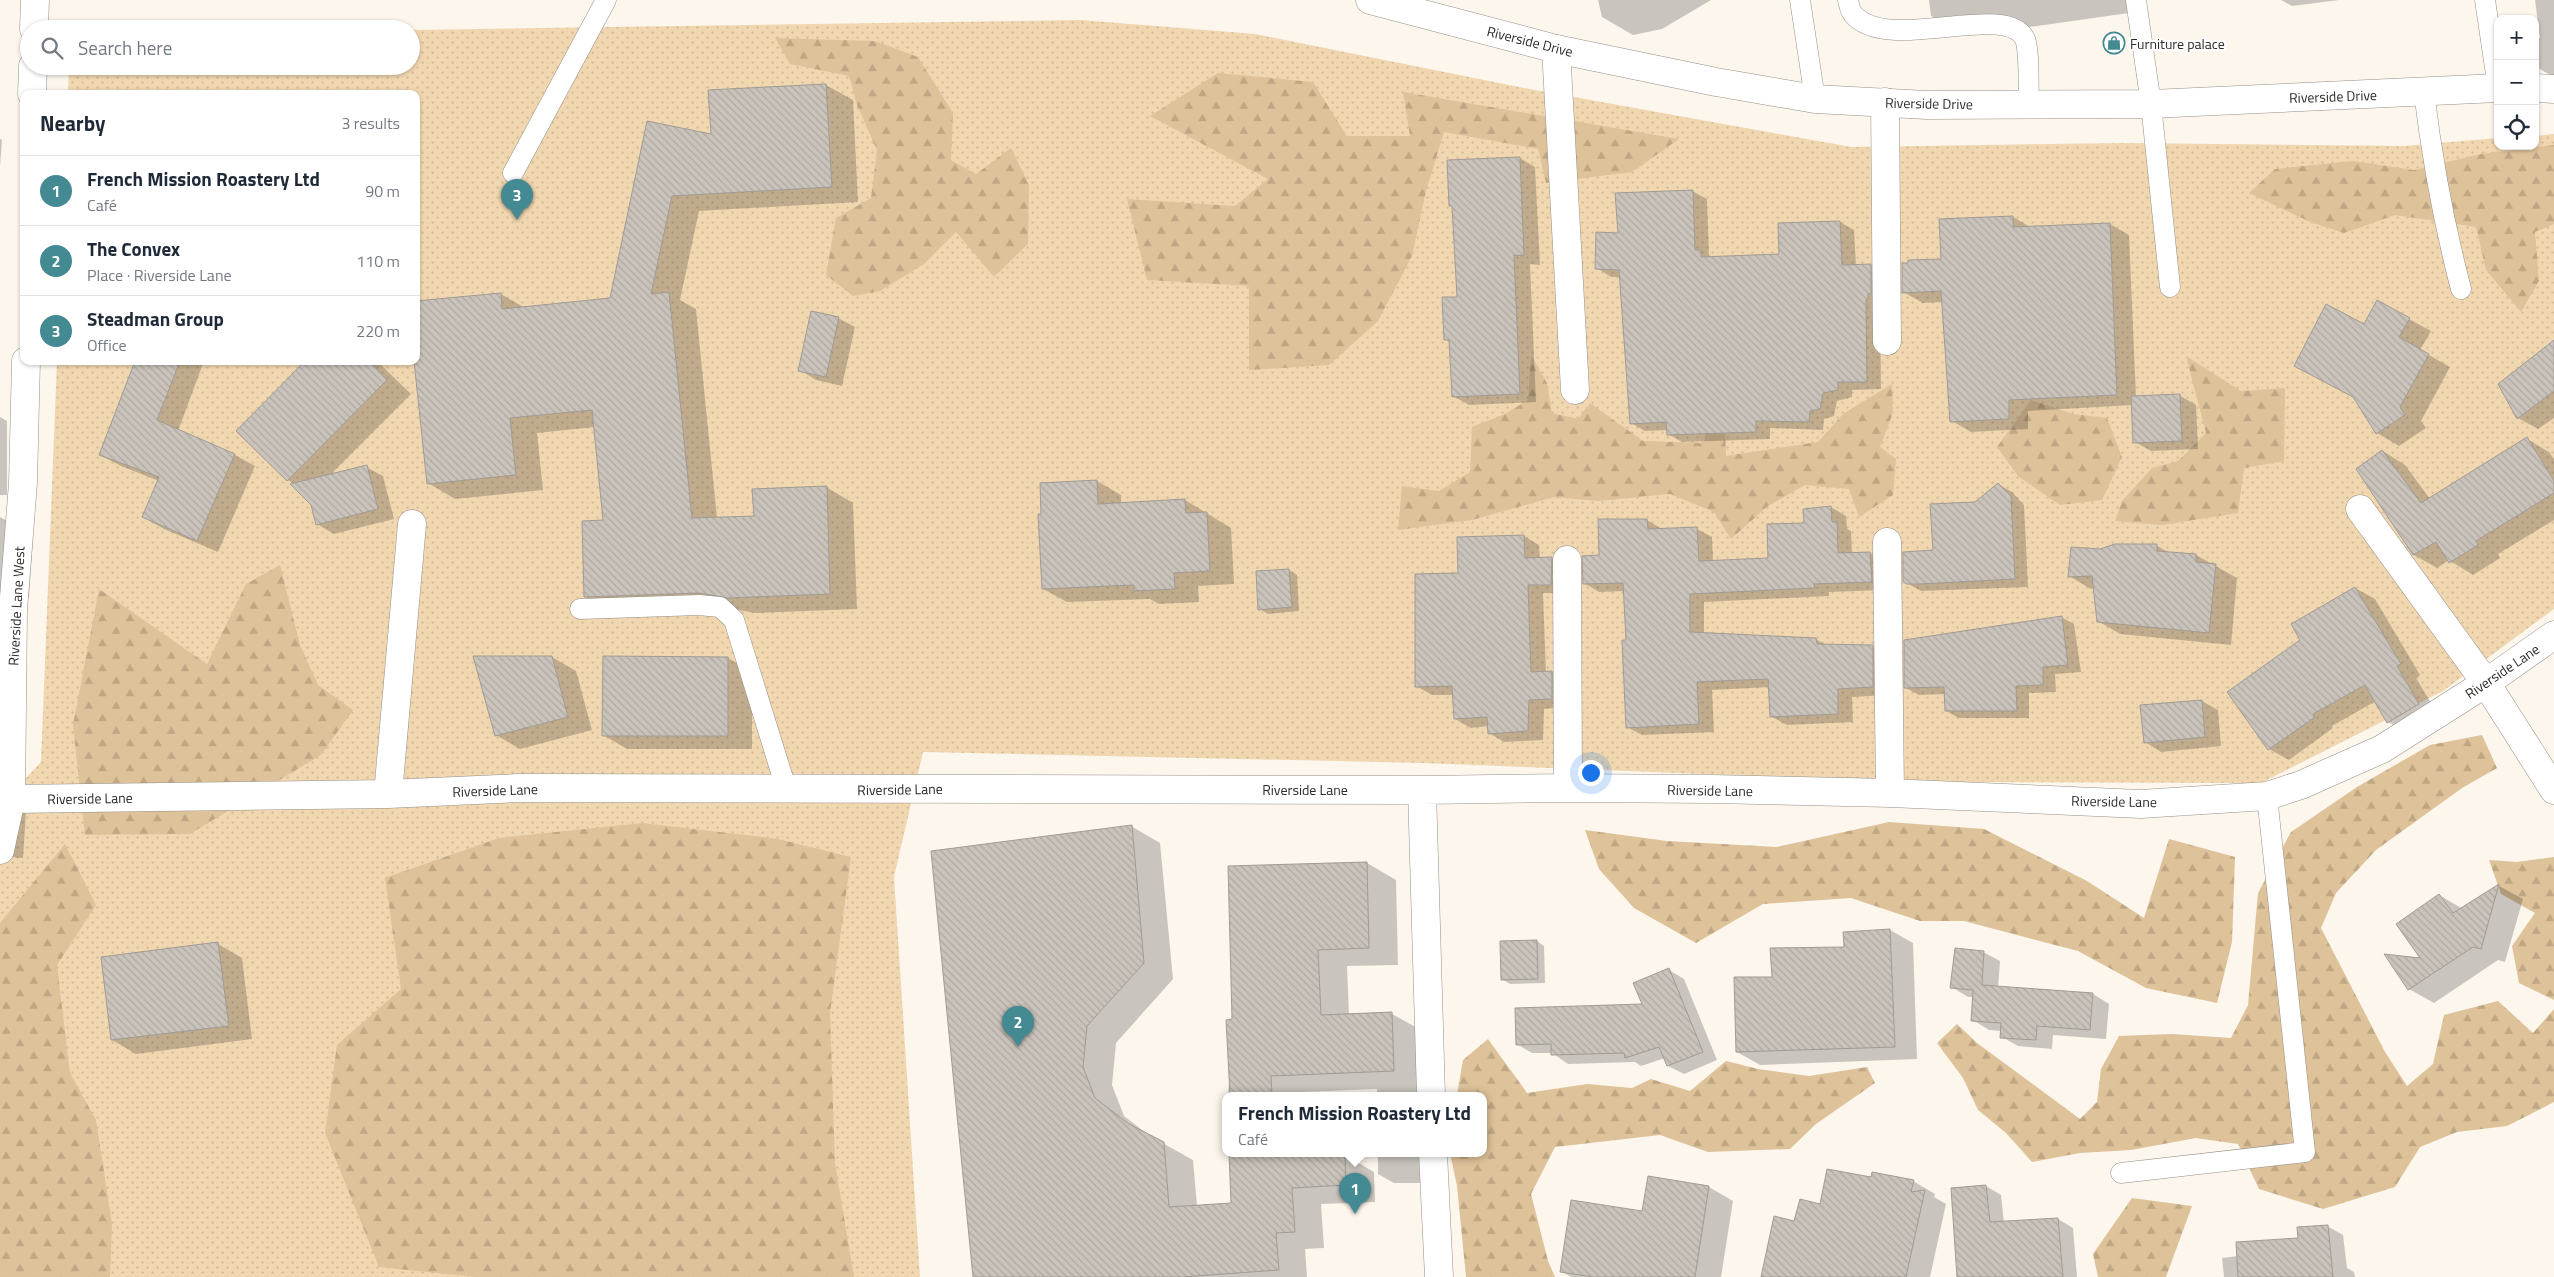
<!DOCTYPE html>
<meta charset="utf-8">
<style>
:root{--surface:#fff;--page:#f6f6f7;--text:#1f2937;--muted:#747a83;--line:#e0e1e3;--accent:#438a92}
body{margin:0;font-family:"Titillium Web",sans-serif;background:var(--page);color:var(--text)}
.controls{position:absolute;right:15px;top:15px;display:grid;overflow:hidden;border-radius:10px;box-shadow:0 1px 4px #0004}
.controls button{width:45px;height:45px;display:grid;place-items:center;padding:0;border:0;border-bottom:1px solid var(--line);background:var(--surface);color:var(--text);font:25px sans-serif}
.you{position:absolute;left:1590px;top:772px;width:18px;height:18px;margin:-12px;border:4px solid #fff;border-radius:50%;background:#1a73e8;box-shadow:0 0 0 8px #1a73e833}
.badge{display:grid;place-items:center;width:32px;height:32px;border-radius:50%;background:var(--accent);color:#fff;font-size:16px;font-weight:700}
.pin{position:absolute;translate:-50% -41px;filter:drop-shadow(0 1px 2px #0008)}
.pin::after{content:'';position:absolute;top:26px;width:18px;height:15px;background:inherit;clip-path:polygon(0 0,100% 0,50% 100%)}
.popup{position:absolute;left:1222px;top:1092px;width:265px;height:65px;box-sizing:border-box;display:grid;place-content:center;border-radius:10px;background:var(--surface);filter:drop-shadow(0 1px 4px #0005);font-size:16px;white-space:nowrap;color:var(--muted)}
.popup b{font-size:19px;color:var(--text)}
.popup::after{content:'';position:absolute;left:50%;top:100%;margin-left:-10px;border:10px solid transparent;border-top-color:var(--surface)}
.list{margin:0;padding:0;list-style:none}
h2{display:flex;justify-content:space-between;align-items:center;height:65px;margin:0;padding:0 20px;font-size:21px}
h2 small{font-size:16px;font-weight:400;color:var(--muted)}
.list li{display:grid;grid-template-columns:32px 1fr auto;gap:15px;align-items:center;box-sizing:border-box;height:70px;padding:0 20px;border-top:1px solid var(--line)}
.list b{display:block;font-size:19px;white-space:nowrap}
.list p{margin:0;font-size:16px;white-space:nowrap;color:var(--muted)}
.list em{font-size:16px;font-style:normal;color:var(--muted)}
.icon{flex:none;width:28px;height:28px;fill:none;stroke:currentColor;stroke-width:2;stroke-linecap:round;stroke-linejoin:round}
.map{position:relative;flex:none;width:2554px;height:1277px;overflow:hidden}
.search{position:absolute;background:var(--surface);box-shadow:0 1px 4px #0004;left:20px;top:20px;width:400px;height:55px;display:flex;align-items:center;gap:12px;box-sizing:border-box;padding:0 18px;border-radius:28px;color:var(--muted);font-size:19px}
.panel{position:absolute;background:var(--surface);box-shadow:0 1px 4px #0004;left:20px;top:90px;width:400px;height:275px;border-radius:10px}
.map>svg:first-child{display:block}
.green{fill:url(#green-dots)}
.forest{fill:url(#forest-firs)}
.shadow{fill:#0003}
.building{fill:url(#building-back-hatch);stroke:#a19b93}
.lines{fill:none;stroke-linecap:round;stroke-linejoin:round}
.service-casing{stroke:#958f87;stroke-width:21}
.minor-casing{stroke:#958f87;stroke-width:29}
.tertiary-casing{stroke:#958f87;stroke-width:29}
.service{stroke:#fff;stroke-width:20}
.minor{stroke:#fff;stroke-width:28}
.tertiary{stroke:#fff;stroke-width:28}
.labels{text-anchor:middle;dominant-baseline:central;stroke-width:4.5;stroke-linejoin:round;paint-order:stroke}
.street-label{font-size:14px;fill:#2d2b28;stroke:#fff}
.poi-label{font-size:14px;fill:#2d2b28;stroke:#fff;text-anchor:start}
</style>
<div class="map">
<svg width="2554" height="1277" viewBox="0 0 2554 1277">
<defs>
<pattern id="green-dots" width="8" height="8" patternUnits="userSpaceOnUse" patternTransform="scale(1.25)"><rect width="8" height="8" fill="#f1d7b0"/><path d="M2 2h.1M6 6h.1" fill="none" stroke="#cfb997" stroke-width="1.8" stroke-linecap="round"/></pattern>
<pattern id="forest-firs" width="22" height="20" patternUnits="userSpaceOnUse" patternTransform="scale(1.25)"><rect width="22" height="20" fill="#dec299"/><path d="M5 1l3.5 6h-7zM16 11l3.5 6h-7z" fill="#bfa784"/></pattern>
<pattern id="building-back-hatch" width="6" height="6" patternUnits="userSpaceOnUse" patternTransform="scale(1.25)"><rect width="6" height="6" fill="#c9c3bb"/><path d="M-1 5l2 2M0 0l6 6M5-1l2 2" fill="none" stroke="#ada8a1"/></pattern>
</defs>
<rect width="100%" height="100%" fill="#fcf6ed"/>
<path class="green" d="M1081 20 1255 34 1524 88 1851 147 2122 143 2405 146 2498 138V146H2535V136L2554 134V609L2443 691 2261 783 1911 782 1424 763 923 752 894 877 920 1277H0V806L41 762 57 361H416V94H68L69 66H411V30Z"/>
<path class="forest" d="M775 38 875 41 918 57 953 113 951 160 976 174 1011 148 1029 185 1028 244 994 277 956 232 924 264 880 291 853 296 826 275 836 218 871 198 877 150 857 105 849 76 790 64Z
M1218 73 1313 82 1347 136H1410L1403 92 1679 139 1632 172 1546 183 1538 149 1444 132 1426 191 1412 256 1378 321 1329 365 1249 370V286L1147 280 1127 199 1235 206 1268 179 1150 116Z
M2554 145V224L2535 232 2539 281 2521 312 2486 270 2476 227 2395 215 2344 233 2310 222 2249 193 2275 169 2353 161 2414 170 2481 154Z
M1717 351 1725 419 1726 456 1818 442 1843 414 1892 384 1893 413 1880 447 1896 459 1893 495 1859 517 1849 489 1805 485 1768 506 1731 539 1714 512 1670 494 1598 501 1554 497 1472 520 1398 530 1402 486 1439 491 1470 472 1472 427 1505 414 1528 400 1531 355 1547 383 1552 413 1578 419 1590 403 1643 441 1704 443Z
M2186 356 2241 391 2285 388 2284 461 2244 468 2238 513 2162 525 2115 521 2122 501 2152 468 2178 461 2206 433Z
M2031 400 2073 414 2107 418 2122 457 2102 500 2060 505 2018 476 1997 447Z
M280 565 300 645 318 685 353 710 321 755 190 834 85 835 73 725 99 589 207 664 246 584Z
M2482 735 2497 768 2462 788 2376 850 2336 893 2321 928 2385 1052 2407 1086 2433 1064 2444 1015 2498 1001 2533 1033 2554 1009V1102L2507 1126 2457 1132 2420 1147 2395 1187 2323 1209 2259 1189 2238 1144 2196 1138 2131 1150 2080 1153 2032 1162 2006 1133 1978 1110 1963 1078 1937 1043 1957 1024 1977 1043 2080 1119 2097 1102 2101 1069 2119 1036 2172 1034 2231 1038 2248 1005 2258 893 2291 832 2357 787 2430 745Z
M1889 822 1984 829 2087 881 2144 918 2169 839 2235 857 2232 942 2217 1003 2146 988 2078 951 1964 921H1920L1851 898 1763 904 1696 943 1634 908 1599 869 1585 830 1667 841 1777 847Z
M642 823 778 839 851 857 830 1013 835 1163 854 1277H476L379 1267 325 1133 337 1045 401 989 385 878 499 838Z
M65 844 96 905 57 965 70 1073 96 1120 112 1224 110 1277H0V923Z
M2554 857V1000L2519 983 2512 946 2535 913 2501 894 2489 860 2517 862Z
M1488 1039 1527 1093 1587 1084 1632 1088 1651 1079 1690 1091 1726 1061 1758 1069 1809 1076 1867 1067 1875 1083 1816 1124 1790 1149 1708 1152 1660 1135 1555 1147 1531 1194 1548 1261 1555 1277H1466L1457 1186 1450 1153H1484V1095H1457L1463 1060Z
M2132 1198 2192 1206 2166 1277H2098L2093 1254Z"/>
<path class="shadow" d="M1598 0H1711L1662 29 1633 35 1602 17Z
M1929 0H2135L2136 12 2008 30 1962 34 1931 16Z
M2281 0H2339L2292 6Z
M2535 0H2554V77L2538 68 2535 38H2540Z
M826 85 853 100 858 202 699 211 680 300 696 309 717 518 755 517 826 487 853 503 857 609 756 613 727 608 612 612 585 596 604 522 595 427 537 433 543 490 455 499 428 483 501 294 525 308 611 299 648 122 712 136Z
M0 139 2 140 0 167Z
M1520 158 1535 167 1540 265 1530 264 1536 402 1469 405 1453 396 1451 343 1445 339 1458 298 1454 207 1450 205Z
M1692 191 1707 199 1709 255 1713 258 1781 255 1840 222 1854 230 1856 266H1870L1885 274 1880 308 1881 389 1852 390V397L1837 401 1834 416 1824 419 1823 430 1770 428V439L1682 442 1668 434V430L1645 431 1631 423 1620 277H1611L1597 268 1619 234Z
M2013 217 2030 227 2110 224 2129 235 2136 397 2179 395 2196 405 2198 449 2151 451 2135 442 2133 405 2028 411V429L1971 432 1952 421 1943 302 1923 303 1903 292 1942 260Z
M838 318 855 327 842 386 816 380 800 370Z
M2409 319 2431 331 2420 350 2450 367 2421 421 2426 428 2399 446 2377 433 2364 326Z
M2554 341V418L2538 429 2518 418Z
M136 361H204L178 431 235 455 255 466 218 552 164 529 143 517 159 481 121 466 100 455Z
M307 361H377L411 394 329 476 366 467 383 476 394 519 334 534 317 524 312 504 295 484 287 480Z
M0 417 7 421V495H0Z
M2527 439 2549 452 2554 459V520L2498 554 2500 558 2473 575 2449 560 2437 568 2414 555 2383 451 2405 465 2430 499Z
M1097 481 1121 495V504L1185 500 1231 528 1234 584 1198 586 1199 602 1159 604 1150 599 1067 602 1043 589Z
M1998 484 2012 492 2024 505 2028 587 1921 591 1907 583 1976 503Z
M1831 507 1846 516 1847 529 1851 531 1852 554 1870 553 1885 562 1886 590 1829 592V596L1704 602V634L1816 639 1827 646H1872L1887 655 1888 695 1852 697 1853 722 1787 725 1772 717 1770 687 1712 690 1714 732 1642 735 1627 727 1625 591 1599 592 1584 583 1600 556 1599 520H1647L1662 529H1697L1712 537 1713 562 1769 559 1805 524Z
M0 517 33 536 29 597 0 595Z
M1524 536 1539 545 1540 559 1552 558 1567 567V593H1543L1546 673 1552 672 1567 681V707L1544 709 1543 740 1504 742 1489 733 1488 726 1471 728 1455 719 1454 695H1432L1416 686 1460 574Z
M2157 546 2170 553 2196 555 2237 578 2231 645 2120 634 2098 621 2095 588 2091 589 2069 576 2100 550Z
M1289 570 1297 575 1299 611 1268 614 1260 609Z
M2355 588 2375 599 2420 675 2416 678 2438 715 2408 733 2388 722 2376 701 2332 726 2333 728 2289 760 2269 749Z
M2061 617 2074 624 2081 672 2055 674 2056 692 2029 693V718H1959L1946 711 1945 694 1919 695 1906 688Z
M552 657 576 671 592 730 520 749 496 735Z
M728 658 752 672V749H627L603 735Z
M2202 701 2218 710 2221 746 2161 752 2145 742Z
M27 796 23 858 0 856Z
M1131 826 1160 843 1173 979 1116 1043 1112 1085 1124 1116 1150 1136 1193 1160 1197 1206 1233 1204 1230 1153H1302V1157L1345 1155 1374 1172 1375 1202 1321 1204 1324 1248 1305 1249 1307 1277H974Z
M1367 863 1396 880 1398 965 1347 966 1349 1015 1392 1014 1421 1030 1431 1095H1377V1089L1300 1092V1095H1228L1234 1021Z
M2499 886 2523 899 2505 962 2498 960 2434 1003 2409 989 2423 959 2439 895 2463 909Z
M1890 930 1913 943 1917 1059 1760 1065 1737 1052 1773 978 1845 948 1844 933Z
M1537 941 1544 946 1545 983 1510 984 1502 979Z
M218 944 242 958 252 1039 136 1054 112 1040Z
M1983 952 2000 961 1998 988 2093 994 2109 1004 2106 1039 2053 1035 2052 1049 2018 1046 2002 1037V1031L1989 1030 1973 1020 1974 997H1968L1952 987Z
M1669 970 1684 979 1717 1060 1684 1074 1668 1066 1665 1058 1641 1066 1635 1062 1568 1064 1552 1053H1532L1517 1044 1644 1005Z
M1378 1153H1437L1434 1183H1394L1378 1174Z
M1872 1178 1913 1181 1935 1194 1934 1197 1946 1204 1930 1277H1762L1795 1223 1821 1205Z
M1986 1186 2001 1195 2004 1223 2058 1219 2073 1228 2077 1277H1958L1952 1189Z
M1709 1187 1733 1201 1721 1277H1571L1561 1271 1644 1212Z
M2327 1226 2343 1235 2347 1268 2354 1272 2355 1277H2224L2222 1258 2238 1256 2299 1239Z"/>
<path class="building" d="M826 84 832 187 672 196 651 294 669 292 692 518 754 516 752 489 827 486 830 594 728 598 699 593 584 597 582 521 603 520 592 410 510 418 516 475 427 484 414 361 416 301 501 293 502 309 610 298 647 121 711 134 708 90Z
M1520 157 1524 256 1514 255 1520 394 1452 397 1449 340H1444L1442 297H1457L1452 206H1449L1447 160Z
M1693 190 1695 250H1701V257L1779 254 1778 223 1840 221 1842 265 1871 264V294H1868V300H1866L1867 382H1838V390L1823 393 1820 409 1810 411 1809 422 1756 421V432L1667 435 1666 422 1630 424 1619 270 1595 269 1596 232 1618 233 1615 193Z
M2013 216V227L2110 223 2117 395 2009 400V419L1950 422 1941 291 1902 293V263H1908V260L1941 259 1939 219Z
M2377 300 2410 318 2399 337 2429 354 2400 407 2405 415 2376 434 2353 397 2294 366 2326 304 2364 324Z
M811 311 839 317 826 377 798 371Z
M2554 340V391L2517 419 2498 384Z
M135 361H180L157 420 235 454 197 541 142 517 159 477 99 455Z
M305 361H369L387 380 287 481 236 431Z
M2180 394 2182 441 2133 443 2131 396Z
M2527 437 2554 481V493L2476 541 2478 545 2449 563 2436 542 2413 555 2356 469 2382 450 2421 503Z
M367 465 378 509 316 525 311 505 290 484Z
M1097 480 1098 504 1185 499 1186 513 1207 512 1210 571 1174 573 1175 589 1134 591V585L1042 589 1038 514H1041L1040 483Z
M1998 483 2011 496 2015 579 1920 584H1906L1903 581V552L1933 550 1930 504 1975 502Z
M1831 506 1832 522 1837 521 1838 553 1870 552 1872 582 1814 584 1815 588 1690 594V632L1816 638 1817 644 1873 645V687L1838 689V714L1770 717 1768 679 1697 682 1699 724 1626 728 1622 640H1626L1623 583 1583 584 1582 556 1599 555 1598 519H1647L1648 529 1697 527 1699 561 1768 558 1767 524 1804 523 1803 509Z
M1524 535 1525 558 1552 557 1551 585H1528L1531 672 1552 671V699L1529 700 1528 731 1488 734 1487 717 1454 719 1452 686 1415 687V574L1458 573 1457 537Z
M2115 544H2157V551L2196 554V562L2216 564 2209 633 2097 622 2092 576 2068 577 2071 547 2100 549Z
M1289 569 1292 607 1258 610 1256 571Z
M2355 587 2401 664 2397 666 2419 704 2387 723 2365 685 2313 714 2315 717 2268 750 2227 692 2300 640 2291 624Z
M2062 616 2068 665 2043 667V685L2016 686 2017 711H1945L1944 687 1904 688V640Z
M473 656H552L568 717 495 736Z
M603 656 728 657V736H602Z
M2202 700 2205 737 2144 743 2140 705Z
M1132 825 1144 963 1087 1026 1083 1067 1095 1098 1129 1124 1164 1142 1169 1207 1231 1203 1229 1153H1274V1157L1345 1154 1346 1185 1292 1188 1295 1232 1276 1233 1279 1270 1182 1277H973L931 851Z
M1367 862 1369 948 1318 950 1321 1015 1392 1012 1394 1071 1271 1076 1272 1095H1230L1226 1020 1232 1019 1228 866Z
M2499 884 2481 949 2473 947 2408 990 2384 954 2420 958 2396 924 2439 894 2453 913Z
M1890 929 1895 1047 1736 1052 1734 977H1772L1770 948 1844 947 1843 932Z
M1537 940 1538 979 1501 980 1500 941Z
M218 942 229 1026 111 1040 101 957Z
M1955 948 1984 951 1982 985 2093 993 2090 1030 2037 1026 2036 1040 2000 1038 2001 1023 1971 1021 1973 990 1950 988Z
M1669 968 1703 1052 1667 1066 1659 1047 1625 1058 1624 1053 1551 1055V1044L1516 1045 1515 1008 1642 1004 1633 983Z
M1827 1169 1871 1177 1872 1172 1914 1180 1911 1192 1925 1190 1906 1277H1761L1774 1216 1794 1221 1800 1199 1820 1204Z
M1648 1176 1709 1186 1695 1277H1593L1560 1272 1571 1200 1642 1211Z
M1986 1185 1990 1222 2058 1218 2063 1277H1957L1951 1188Z
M2328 1225 2333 1277H2238L2236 1242 2298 1238 2297 1227Z"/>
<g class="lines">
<g class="service-casing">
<path id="service" d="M1800 0 1815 99
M1848 0C1849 4 1850 11 1853 14 1887 55 2006 0 2025 39 2030 52 2028 89 2029 104
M2136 0 2151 104 2170 287
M2485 0 2498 88
M2424 92C2432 159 2444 224 2461 289
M513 173 606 0
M580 609 699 605 720 607 734 620 786 788
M2121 1173 2305 1152 2267 796"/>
</g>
<g class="minor-casing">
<path id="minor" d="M34 29 35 0
M1556 49 1575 390
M32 94 33 66
M1885 102 1887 341
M2360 509 2486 683 2554 790
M1887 542 1890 793
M1567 560 1568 788
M1422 790 1431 1095
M388 794 412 524
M11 799 388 794 520 788 1422 790 1568 788 1711 789 1890 793 2141 804 2267 796 2301 785 2382 749 2486 683 2554 635
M0 850 11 799 13 610 23 483 26 361
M1433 1153 1439 1277"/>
</g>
<g class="tertiary-casing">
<path id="tertiary" d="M1370 0 1556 49 1716 82 1815 99 1927 105 2151 104 2498 88
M2535 88 2554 89"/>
</g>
<use href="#service" class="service"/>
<use href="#minor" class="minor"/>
<use href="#tertiary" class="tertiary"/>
</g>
<defs>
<g id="shop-ring" transform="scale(1.125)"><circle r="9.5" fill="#fff" stroke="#438a92" stroke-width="1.5"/><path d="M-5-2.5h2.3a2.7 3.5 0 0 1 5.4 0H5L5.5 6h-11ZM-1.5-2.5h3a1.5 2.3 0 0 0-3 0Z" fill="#438a92"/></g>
</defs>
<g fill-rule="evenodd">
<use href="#shop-ring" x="2114" y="43"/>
</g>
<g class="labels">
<g class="street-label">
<text transform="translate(1530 41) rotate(14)">Riverside Drive</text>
<text transform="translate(2333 96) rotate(-2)">Riverside Drive</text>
<text transform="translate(1929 103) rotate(1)">Riverside Drive</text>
<text transform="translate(16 606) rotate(-87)">Riverside Lane West</text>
<text transform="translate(2502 671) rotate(-34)">Riverside Lane</text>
<text transform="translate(900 789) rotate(-1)">Riverside Lane</text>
<text x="1305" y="789">Riverside Lane</text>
<text transform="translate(495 790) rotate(-2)">Riverside Lane</text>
<text transform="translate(1710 790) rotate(1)">Riverside Lane</text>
<text transform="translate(90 798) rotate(-1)">Riverside Lane</text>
<text transform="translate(2114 801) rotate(1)">Riverside Lane</text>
</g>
<g class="poi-label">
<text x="2130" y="43">Furniture palace</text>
</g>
</g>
</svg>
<div class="controls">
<button>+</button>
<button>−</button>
<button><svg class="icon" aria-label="locate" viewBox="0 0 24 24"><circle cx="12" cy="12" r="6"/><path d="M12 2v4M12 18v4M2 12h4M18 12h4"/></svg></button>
</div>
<div class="you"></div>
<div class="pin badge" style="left:1355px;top:1214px">1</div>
<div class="popup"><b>French Mission Roastery Ltd</b>Café</div>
<div class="pin badge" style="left:1018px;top:1047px">2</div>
<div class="pin badge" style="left:517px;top:220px">3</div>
<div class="search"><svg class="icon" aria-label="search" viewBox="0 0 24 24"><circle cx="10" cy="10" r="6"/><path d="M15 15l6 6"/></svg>Search here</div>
<section class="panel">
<h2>Nearby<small>3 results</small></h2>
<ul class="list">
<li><span class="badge">1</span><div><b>French Mission Roastery Ltd</b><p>Café</p></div><em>90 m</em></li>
<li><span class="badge">2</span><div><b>The Convex</b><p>Place · Riverside Lane</p></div><em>110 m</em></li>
<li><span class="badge">3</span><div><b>Steadman Group</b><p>Office</p></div><em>220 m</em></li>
</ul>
</section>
</div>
